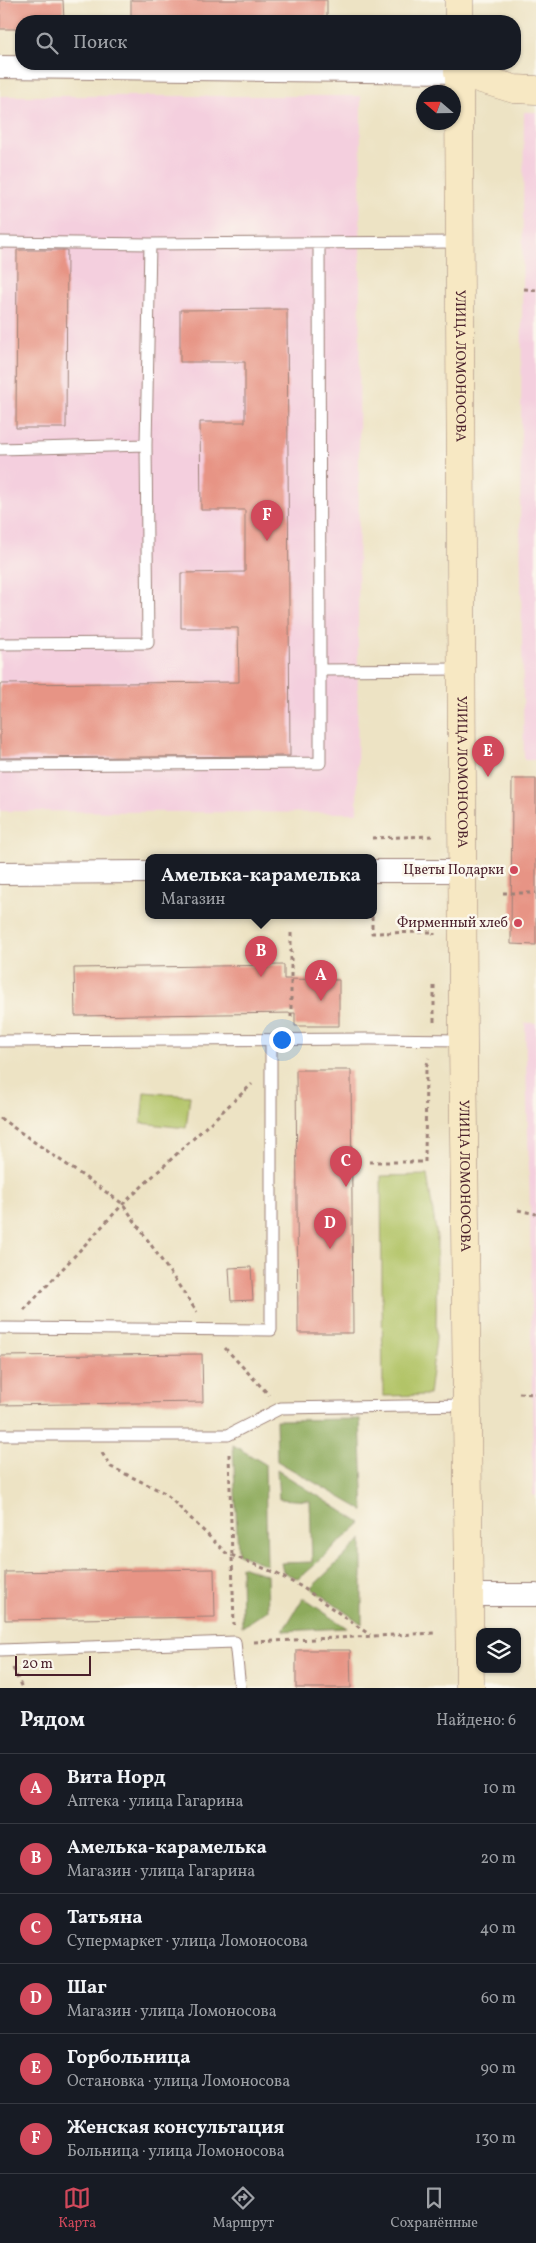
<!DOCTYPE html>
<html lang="ru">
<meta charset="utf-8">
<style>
:root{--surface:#171b24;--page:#242831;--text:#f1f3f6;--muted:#9ea1a6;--line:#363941;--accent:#d1495b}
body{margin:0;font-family:Vollkorn,serif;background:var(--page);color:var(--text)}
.controls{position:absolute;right:15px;bottom:15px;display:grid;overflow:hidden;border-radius:10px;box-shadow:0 1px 4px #0004}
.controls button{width:45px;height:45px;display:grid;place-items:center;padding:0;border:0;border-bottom:1px solid var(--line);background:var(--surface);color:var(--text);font:25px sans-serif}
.compass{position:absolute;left:416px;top:85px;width:45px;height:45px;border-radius:50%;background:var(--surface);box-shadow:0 1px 4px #0004;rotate:290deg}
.scale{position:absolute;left:15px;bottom:12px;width:76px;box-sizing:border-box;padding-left:5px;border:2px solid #4a1f2b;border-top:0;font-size:14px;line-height:18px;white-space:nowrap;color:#4a1f2b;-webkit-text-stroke:4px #fbf7ec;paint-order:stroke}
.you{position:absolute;left:281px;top:1039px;width:18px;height:18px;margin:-12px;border:4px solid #fff;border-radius:50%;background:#1a73e8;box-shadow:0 0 0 8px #1a73e833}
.badge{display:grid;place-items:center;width:32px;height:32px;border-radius:50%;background:var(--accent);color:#fff;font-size:16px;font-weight:700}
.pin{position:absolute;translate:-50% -41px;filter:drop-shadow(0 1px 2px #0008)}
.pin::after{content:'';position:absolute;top:26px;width:18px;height:15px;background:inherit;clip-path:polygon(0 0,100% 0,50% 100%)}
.popup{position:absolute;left:145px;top:854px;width:232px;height:65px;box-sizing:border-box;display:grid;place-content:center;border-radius:10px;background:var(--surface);filter:drop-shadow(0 1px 4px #0005);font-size:16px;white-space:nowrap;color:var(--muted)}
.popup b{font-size:19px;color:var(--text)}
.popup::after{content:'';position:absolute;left:50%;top:100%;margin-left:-10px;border:10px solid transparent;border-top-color:var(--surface)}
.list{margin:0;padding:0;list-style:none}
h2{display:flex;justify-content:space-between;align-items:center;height:65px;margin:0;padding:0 20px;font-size:21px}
h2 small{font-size:16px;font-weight:400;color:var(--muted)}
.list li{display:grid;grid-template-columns:32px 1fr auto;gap:15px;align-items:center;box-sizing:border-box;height:70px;padding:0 20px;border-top:1px solid var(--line)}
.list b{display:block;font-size:19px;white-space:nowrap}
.list p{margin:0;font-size:16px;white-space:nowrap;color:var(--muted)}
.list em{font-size:16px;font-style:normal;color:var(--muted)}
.icon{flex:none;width:28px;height:28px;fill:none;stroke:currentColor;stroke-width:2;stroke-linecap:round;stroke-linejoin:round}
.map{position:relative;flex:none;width:536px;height:1688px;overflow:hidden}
.search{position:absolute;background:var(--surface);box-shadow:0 1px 4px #0004;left:15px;right:15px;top:15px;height:55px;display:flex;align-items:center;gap:12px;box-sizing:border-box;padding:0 18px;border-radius:20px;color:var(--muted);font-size:19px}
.sheet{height:485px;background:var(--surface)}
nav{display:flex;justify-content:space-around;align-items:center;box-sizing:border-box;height:70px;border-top:1px solid var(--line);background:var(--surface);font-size:14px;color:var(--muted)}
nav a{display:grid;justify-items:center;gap:2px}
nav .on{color:var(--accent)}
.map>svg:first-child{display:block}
.built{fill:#f4cfde}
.green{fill:#b2c468;stroke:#7e724a}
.forest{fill:#8daa5c;stroke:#6c6444}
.building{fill:#e79485}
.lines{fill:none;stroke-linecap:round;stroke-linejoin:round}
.lane-casing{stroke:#9c8178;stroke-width:13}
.street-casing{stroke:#9c8178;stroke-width:24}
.secondary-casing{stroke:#9c8178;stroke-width:29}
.path{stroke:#9c8178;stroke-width:3;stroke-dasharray:4 4;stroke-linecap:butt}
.lane{stroke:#fff;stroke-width:11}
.street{stroke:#fff;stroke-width:22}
.secondary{stroke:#f7e8c3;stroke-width:28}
.poi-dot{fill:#d1495b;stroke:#fbf7ec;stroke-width:2}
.labels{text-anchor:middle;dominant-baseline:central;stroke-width:5;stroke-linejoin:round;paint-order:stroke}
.street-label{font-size:14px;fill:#4a1f2b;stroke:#fbf7ec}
.poi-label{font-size:14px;fill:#4a1f2b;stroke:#fbf7ec;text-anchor:end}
</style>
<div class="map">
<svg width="536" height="1688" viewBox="0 0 536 1688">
<rect width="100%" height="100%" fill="#fbf7ec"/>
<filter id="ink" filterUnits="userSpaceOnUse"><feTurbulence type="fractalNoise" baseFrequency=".02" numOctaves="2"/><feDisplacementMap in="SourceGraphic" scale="10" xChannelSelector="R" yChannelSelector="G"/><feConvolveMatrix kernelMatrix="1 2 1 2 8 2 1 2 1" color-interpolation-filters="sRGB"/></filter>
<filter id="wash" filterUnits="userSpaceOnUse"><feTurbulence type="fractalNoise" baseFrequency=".0096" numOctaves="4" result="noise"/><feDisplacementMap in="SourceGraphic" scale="20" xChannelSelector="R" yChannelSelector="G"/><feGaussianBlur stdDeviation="1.12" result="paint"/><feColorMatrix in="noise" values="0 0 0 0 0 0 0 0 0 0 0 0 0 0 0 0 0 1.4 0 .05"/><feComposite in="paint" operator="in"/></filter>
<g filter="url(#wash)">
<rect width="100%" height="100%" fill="#ede3c4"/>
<path class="built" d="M0 96H361L357 813 0 811Z
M524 112H536V760H524L520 524Z
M525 1023H536V1496L533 1495 530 1211Z"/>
<path class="green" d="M144 1092 190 1096 186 1128 141 1123Z
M427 1175 437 1237 436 1339 429 1395 383 1396 381 1176Z"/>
<path class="forest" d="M360 1419 364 1511 277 1461 276 1420Z
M233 1445 265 1464 267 1565 238 1554Z
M277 1470 361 1523 298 1579 283 1572 281 1563 312 1562 310 1501 279 1499Z
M362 1539V1624L311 1588Z
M241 1566 267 1575 268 1610 242 1627Z
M303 1598 347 1628 283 1631Z"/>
<g id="blocks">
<path class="building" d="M0 0H63L64 21H21V29H0Z
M131 0H327V21H131Z
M17 250H67L66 428H16Z
M287 309 290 756 0 758V684L239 682 238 628H181V573L245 572V510H201L200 422H245V362H180V310Z
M512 779H536V945L511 944Z
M284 965V979L339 980V1026H295V1013L75 1016 74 968Z
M296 1070H351L353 1333H298Z
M251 1267 253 1300 231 1301 229 1268Z
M202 1354 203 1402 0 1405V1356Z
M214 1569 215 1617 5 1620V1572Z
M296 1650H350L351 1688H296Z"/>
</g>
</g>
<g filter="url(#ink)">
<use href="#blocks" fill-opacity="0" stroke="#9c8178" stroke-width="1"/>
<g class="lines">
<g class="lane-casing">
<path id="lane" d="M0 242 150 244
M319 243 320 670
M0 449 146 445
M0 644 148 643 146 445 150 244 459 242
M0 765 320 763V670L461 669
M0 1041 370 1039 463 1040
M0 1328 271 1330V1040
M0 1435H228L281 1408 467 1405
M0 1650 235 1642 240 1688"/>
</g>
<g class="street-casing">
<path id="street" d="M0 67 458 72
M374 871H462
M0 873 148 872
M469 1595H536"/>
</g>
<g class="secondary-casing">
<g id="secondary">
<path d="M459 0V21"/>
<path id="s1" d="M459 64 463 1040 470 1688"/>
<path d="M458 72 514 89 536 90"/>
</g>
</g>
<path class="path" d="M524 289 536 290
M372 838 433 836
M503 893H536
M372 916V933L434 932V935
M291 933V1021
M434 986V1022
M0 1118 123 1204 197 1312
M369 1162H425L426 1068 429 1058
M518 1210 536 1214
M24 1310 123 1204 252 1084
M225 1348 269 1395
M519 1393 536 1394
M102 1453 111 1467 165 1493 226 1553 273 1572 302 1587 370 1635
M229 1454 234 1625
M254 1642 435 1633
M13 1668 22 1688"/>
<use href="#lane" class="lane"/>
<use href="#street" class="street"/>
<use href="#secondary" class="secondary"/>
</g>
</g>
<g class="poi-dot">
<circle cx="514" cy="870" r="5"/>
<circle cx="518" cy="923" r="5"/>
</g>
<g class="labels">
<g class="street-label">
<text stroke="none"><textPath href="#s1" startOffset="302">УЛИЦА ЛОМОНОСОВА</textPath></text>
<text stroke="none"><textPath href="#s1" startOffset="708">УЛИЦА ЛОМОНОСОВА</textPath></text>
<text stroke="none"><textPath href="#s1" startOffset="1112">УЛИЦА ЛОМОНОСОВА</textPath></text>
</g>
<g class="poi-label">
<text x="504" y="870">Цветы Подарки</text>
<text x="508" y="923">Фирменный хлеб</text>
</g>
</g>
</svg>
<div class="controls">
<button><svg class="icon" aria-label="layers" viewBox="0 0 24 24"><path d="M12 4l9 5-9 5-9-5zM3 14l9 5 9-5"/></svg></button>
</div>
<svg class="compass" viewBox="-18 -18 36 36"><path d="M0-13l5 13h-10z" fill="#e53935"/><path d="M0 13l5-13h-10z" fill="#9ea1a6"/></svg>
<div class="scale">20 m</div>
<div class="you"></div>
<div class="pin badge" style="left:321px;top:1001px">A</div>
<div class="pin badge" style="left:261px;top:977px">B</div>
<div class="popup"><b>Амелька-карамелька</b>Магазин</div>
<div class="pin badge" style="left:346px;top:1187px">C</div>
<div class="pin badge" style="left:330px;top:1249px">D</div>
<div class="pin badge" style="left:488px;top:777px">E</div>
<div class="pin badge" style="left:267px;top:541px">F</div>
<div class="search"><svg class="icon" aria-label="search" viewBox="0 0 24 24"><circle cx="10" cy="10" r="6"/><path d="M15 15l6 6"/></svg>Поиск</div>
</div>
<section class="sheet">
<h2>Рядом<small>Найдено: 6</small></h2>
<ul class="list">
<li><span class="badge">A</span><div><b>Вита Норд</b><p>Аптека · улица Гагарина</p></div><em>10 m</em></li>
<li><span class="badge">B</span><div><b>Амелька-карамелька</b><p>Магазин · улица Гагарина</p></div><em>20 m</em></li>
<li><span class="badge">C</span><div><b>Татьяна</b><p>Супермаркет · улица Ломоносова</p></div><em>40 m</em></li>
<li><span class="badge">D</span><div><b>Шаг</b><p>Магазин · улица Ломоносова</p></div><em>60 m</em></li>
<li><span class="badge">E</span><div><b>Горбольница</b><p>Остановка · улица Ломоносова</p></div><em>90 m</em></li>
<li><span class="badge">F</span><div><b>Женская консультация</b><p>Больница · улица Ломоносова</p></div><em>130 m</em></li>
</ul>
</section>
<nav>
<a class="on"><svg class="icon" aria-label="map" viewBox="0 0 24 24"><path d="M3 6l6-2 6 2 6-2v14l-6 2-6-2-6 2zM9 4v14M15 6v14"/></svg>Карта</a>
<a><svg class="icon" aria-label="directions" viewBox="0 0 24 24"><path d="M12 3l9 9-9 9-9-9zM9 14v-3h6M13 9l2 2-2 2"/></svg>Маршрут</a>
<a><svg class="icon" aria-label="saved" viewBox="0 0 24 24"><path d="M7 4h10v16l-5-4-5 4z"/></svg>Сохранённые</a>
</nav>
